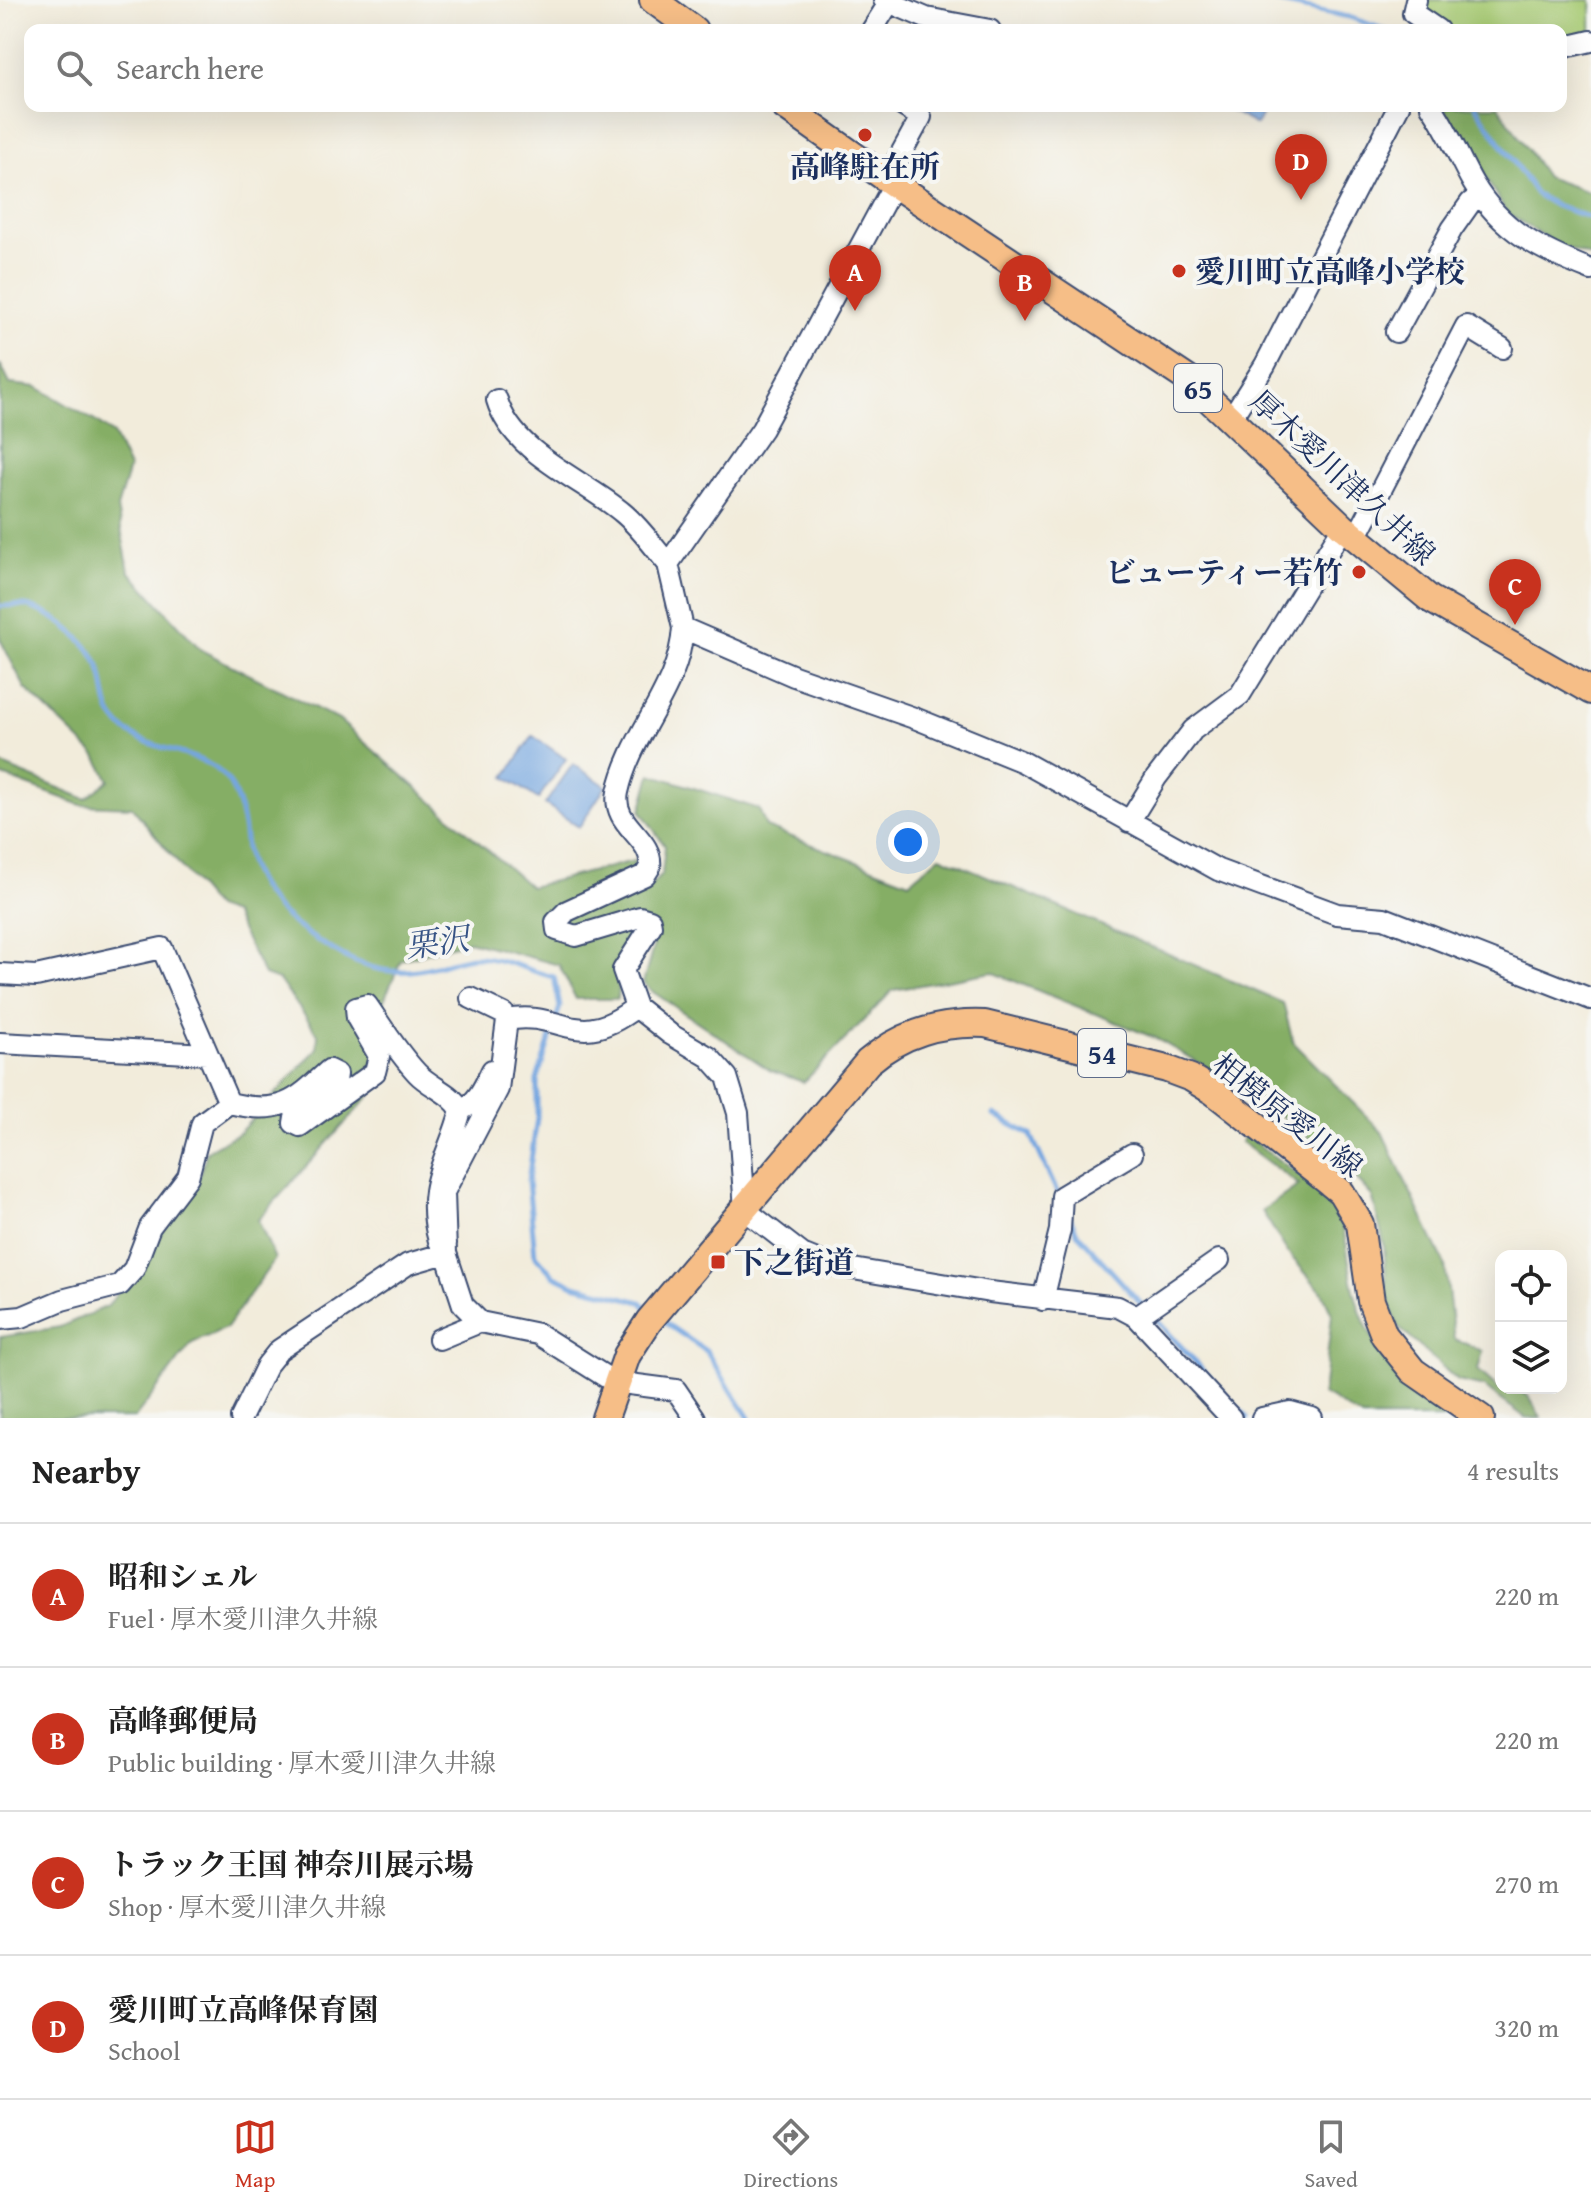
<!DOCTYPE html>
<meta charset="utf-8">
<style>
:root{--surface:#fff;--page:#f6f6f6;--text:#222;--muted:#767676;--line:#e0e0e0;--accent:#c8321e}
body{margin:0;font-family:"Gentium Book Plus","Noto Serif JP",serif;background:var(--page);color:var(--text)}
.controls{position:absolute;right:24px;bottom:24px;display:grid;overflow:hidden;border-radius:16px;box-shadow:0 8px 32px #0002}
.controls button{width:72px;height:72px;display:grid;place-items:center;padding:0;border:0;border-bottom:2px solid var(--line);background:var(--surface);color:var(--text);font:40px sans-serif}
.you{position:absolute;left:908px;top:842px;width:28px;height:28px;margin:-20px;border:6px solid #fff;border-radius:50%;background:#1a73e8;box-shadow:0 0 0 12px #1a73e833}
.badge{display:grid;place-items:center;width:52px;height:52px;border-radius:50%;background:var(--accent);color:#fff;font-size:26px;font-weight:700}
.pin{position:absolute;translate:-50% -66px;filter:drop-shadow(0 2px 4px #0008)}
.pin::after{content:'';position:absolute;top:42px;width:28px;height:24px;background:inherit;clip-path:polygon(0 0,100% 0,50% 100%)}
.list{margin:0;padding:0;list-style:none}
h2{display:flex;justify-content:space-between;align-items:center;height:104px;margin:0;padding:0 32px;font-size:34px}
h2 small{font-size:26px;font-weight:400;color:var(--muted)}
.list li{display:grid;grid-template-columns:52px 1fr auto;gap:24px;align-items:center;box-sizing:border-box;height:144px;padding:0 32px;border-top:2px solid var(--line)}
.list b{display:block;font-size:30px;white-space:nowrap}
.list p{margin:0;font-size:26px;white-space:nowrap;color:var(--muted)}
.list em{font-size:26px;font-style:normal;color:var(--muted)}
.icon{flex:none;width:44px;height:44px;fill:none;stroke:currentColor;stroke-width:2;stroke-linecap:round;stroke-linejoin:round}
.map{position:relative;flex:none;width:1591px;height:1418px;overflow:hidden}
.search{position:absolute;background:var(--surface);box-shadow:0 8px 32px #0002;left:24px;right:24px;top:24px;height:88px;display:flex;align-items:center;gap:20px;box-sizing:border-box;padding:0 28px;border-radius:16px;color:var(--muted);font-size:30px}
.sheet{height:680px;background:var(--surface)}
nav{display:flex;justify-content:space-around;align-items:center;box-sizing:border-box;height:112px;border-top:2px solid var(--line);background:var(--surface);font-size:22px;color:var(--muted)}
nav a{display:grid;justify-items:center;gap:4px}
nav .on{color:var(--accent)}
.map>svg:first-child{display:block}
.green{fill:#a7ca73;stroke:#617c68;stroke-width:2}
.forest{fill:#85ae65;stroke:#506e62;stroke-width:2}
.water{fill:#75a6e0;stroke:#486a9f;stroke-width:2}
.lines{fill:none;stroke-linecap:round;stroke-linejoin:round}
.stream{stroke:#75a6e0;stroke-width:5}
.minor-casing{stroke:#3b4b71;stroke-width:24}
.major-casing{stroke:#3b4b71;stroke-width:30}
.minor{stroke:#fff;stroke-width:20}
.major{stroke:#f6be87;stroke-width:26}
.poi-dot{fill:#c8321e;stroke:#f6f6f2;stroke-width:3}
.labels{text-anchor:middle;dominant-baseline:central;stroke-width:8;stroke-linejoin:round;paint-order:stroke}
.shield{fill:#f6f6f2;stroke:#5d6b8a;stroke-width:2}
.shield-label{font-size:28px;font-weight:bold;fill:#1b2f5e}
.poi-label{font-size:30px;font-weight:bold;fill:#1b2f5e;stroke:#f6f6f2;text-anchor:start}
.street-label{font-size:30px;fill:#1b2f5e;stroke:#f6f6f2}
.water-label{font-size:32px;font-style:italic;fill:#365385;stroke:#f6f6f2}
</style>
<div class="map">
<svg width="1591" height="1418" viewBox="0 0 1591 1418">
<rect width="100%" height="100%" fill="#f6f6f2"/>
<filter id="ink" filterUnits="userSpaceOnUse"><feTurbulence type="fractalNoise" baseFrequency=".0125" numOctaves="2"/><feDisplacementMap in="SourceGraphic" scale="16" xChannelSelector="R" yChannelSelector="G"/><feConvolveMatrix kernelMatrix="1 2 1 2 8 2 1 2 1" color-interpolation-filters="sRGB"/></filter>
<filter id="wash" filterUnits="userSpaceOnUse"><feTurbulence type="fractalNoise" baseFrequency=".006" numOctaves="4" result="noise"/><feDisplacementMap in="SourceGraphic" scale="32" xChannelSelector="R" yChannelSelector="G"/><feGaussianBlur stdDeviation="1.8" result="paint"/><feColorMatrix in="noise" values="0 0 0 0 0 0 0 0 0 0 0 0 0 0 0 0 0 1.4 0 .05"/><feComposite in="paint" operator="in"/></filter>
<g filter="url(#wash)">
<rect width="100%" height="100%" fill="#f2ecdb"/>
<path class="green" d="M1423 0H1591V31L1561 37V30H1450L1427 14Z"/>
<path class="forest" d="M1442 106H1498L1546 177 1591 193V257L1558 245 1507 213Z
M0 364 10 384 37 387 95 421 113 434 129 468 117 508 129 571 201 650 339 720 530 887 638 860 623 880 641 896 662 874 665 846 641 811 651 774 759 809 766 827 909 882 940 856 1283 1003 1293 1042 1382 1132 1445 1265 1454 1339 1483 1351 1478 1370 1499 1389C1531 1390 1527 1394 1541 1418H1526L1484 1387 1458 1381 1398 1327 1387 1297 1384 1244 1372 1196 1348 1170 1325 1190C1352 1229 1344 1259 1357 1301 1372 1355 1412 1385 1454 1418H1362L1323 1394 1332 1314 1322 1292 1288 1253 1262 1211 1299 1185 1241 1142 1245 1135 1307 1181 1332 1155 1253 1094 1155 1038 992 972 893 990 804 1082 771 1071 653 992 643 983 654 944 636 938 619 975 617 999H576L559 965 469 941 401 960 370 1033 381 1083 258 1220 275 1259 226 1328 192 1343 135 1418H0V1337L60 1327 108 1306 200 1175 207 1151 240 1132 317 1049 318 1034 279 980 264 975 233 914 215 908 132 807 81 805 0 775V764L86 799 109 780 96 756 25 688 0 639Z"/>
<path class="water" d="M1221 106H1266L1256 125Z
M533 736 566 759 538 799 505 777Z
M573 764 606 786 579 827 545 804Z"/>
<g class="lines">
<path class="stream" d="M1266 0 1349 17 1386 30
M1475 106 1536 194 1556 206 1591 218
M0 606C9 606 22 604 30 607 59 616 95 646 102 675 106 691 105 708 116 721 145 756 207 746 230 784 242 806 243 824 246 848 253 896 293 927 333 950 367 971 398 977 436 966 449 963 465 956 478 957 502 958 530 971 554 977L560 1007 556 1019
M553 1029 537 1080V1118L528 1181 535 1255 553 1275 574 1285 641 1302 647 1308
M994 1115 1031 1135 1058 1194
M1068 1213 1077 1233 1144 1307
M1151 1314 1247 1418
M661 1320 706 1351 749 1418"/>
</g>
</g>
<g filter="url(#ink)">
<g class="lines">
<g class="minor-casing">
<path id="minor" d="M884 0 926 18 990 30
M1416 0 1413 13 1438 30
M872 30 889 3
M1561 48 1591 41
M1431 106C1449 131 1458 157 1473 183 1501 231 1542 251 1591 270
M887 179 921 117 903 106
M894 184 762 429 668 564 683 628 794 676 917 719 1023 762 1218 870 1337 914 1384 918 1591 999
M1396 332 1452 229 1471 202 1482 197
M497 400C513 454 583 479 623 513 640 527 653 546 668 564
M1230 420 1265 365 1399 106
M1356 538 1466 326 1502 348
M1129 822 1156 778 1193 730 1240 695 1343 527
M0 974 36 976 162 948 229 1103C280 1115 293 1103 329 1070L337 1074 336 1081 295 1117 294 1123 300 1126 375 1072 379 1056 357 1018 356 1008 367 1005C383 1028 398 1053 417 1073 430 1087 452 1093 461 1110 448 1160 423 1185 439 1241L446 1243
M471 998 504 1014 507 1020 498 1089 444 1192 446 1253 463 1305 480 1322 538 1334 614 1382 676 1390 695 1418
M636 1007 623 970 651 926 650 920 640 917 576 936 557 930 556 922 567 911 645 875 650 867C654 837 611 826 618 792 631 732 679 691 683 628
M507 1020C563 1009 575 1054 636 1007L670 1034 709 1057 727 1077 738 1113 745 1210 802 1254 829 1265 990 1292 1118 1307 1137 1317 1231 1418
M0 1043 207 1054
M461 1110C477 1104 485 1085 492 1070
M1043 1300 1060 1230 1062 1196 1132 1154
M1137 1317 1219 1260
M0 1319 22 1317 62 1300 120 1285 134 1269 150 1227 188 1177 202 1123 229 1103
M439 1339 480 1322
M241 1418 267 1365 279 1350 408 1264 446 1253
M1262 1418 1290 1412 1312 1418"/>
</g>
<g class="major-casing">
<path id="major" d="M653 0 694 30
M784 106 894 184 1189 380 1343 527 1430 599 1591 691
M605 1418 627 1355 649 1321 868 1062C902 1033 940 1022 985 1024L1167 1069 1191 1078 1214 1092 1325 1179 1341 1192 1360 1224 1371 1301 1384 1335 1413 1371 1481 1418"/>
</g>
<use href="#minor" class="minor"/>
<use href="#major" class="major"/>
</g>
</g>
<g class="poi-dot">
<circle cx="865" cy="135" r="8"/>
<circle cx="1179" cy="271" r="8"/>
<circle cx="1359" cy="572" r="8"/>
<rect x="710" y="1254" width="16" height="16" rx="4"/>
</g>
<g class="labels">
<g class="shield">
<rect x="1174" y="364" width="48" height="48" rx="6"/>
<rect x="1078" y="1029" width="48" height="48" rx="6"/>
</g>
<g class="shield-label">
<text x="1198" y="388">65</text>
<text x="1102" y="1053">54</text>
</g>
<g class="poi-label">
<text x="865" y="166" text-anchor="middle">高峰駐在所</text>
<text x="1195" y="271">愛川町立高峰小学校</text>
<text x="1343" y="572" text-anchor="end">ビューティー若竹</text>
<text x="734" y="1262">下之街道</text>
</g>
<g class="street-label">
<text transform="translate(1343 477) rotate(43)">厚木愛川津久井線</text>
<text transform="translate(1288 1115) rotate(38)">相模原愛川線</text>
</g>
<g class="water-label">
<text transform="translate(437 942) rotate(-8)">栗沢</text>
</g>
</g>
</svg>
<div class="controls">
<button><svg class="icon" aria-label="locate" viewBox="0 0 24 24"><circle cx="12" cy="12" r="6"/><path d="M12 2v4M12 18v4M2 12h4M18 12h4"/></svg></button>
<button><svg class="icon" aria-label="layers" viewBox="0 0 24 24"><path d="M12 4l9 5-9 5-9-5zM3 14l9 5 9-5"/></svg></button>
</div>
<div class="you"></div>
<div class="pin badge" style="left:855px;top:311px">A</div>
<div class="pin badge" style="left:1025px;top:321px">B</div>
<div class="pin badge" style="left:1515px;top:625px">C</div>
<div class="pin badge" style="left:1301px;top:200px">D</div>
<div class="search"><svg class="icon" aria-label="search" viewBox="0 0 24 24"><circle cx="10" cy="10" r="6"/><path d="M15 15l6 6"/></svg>Search here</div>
</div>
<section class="sheet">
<h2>Nearby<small>4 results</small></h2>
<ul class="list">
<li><span class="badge">A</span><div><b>昭和シェル</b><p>Fuel · 厚木愛川津久井線</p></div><em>220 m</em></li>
<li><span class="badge">B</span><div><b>高峰郵便局</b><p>Public building · 厚木愛川津久井線</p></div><em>220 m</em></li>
<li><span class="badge">C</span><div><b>トラック王国 神奈川展示場</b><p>Shop · 厚木愛川津久井線</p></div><em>270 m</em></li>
<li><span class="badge">D</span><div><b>愛川町立高峰保育園</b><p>School</p></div><em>320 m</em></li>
</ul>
</section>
<nav>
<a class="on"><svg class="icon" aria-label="map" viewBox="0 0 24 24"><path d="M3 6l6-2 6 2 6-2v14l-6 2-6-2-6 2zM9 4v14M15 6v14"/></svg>Map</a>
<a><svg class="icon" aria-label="directions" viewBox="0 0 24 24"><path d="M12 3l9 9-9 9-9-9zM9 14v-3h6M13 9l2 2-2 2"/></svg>Directions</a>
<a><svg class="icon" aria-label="saved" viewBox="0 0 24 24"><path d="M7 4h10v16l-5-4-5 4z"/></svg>Saved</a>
</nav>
